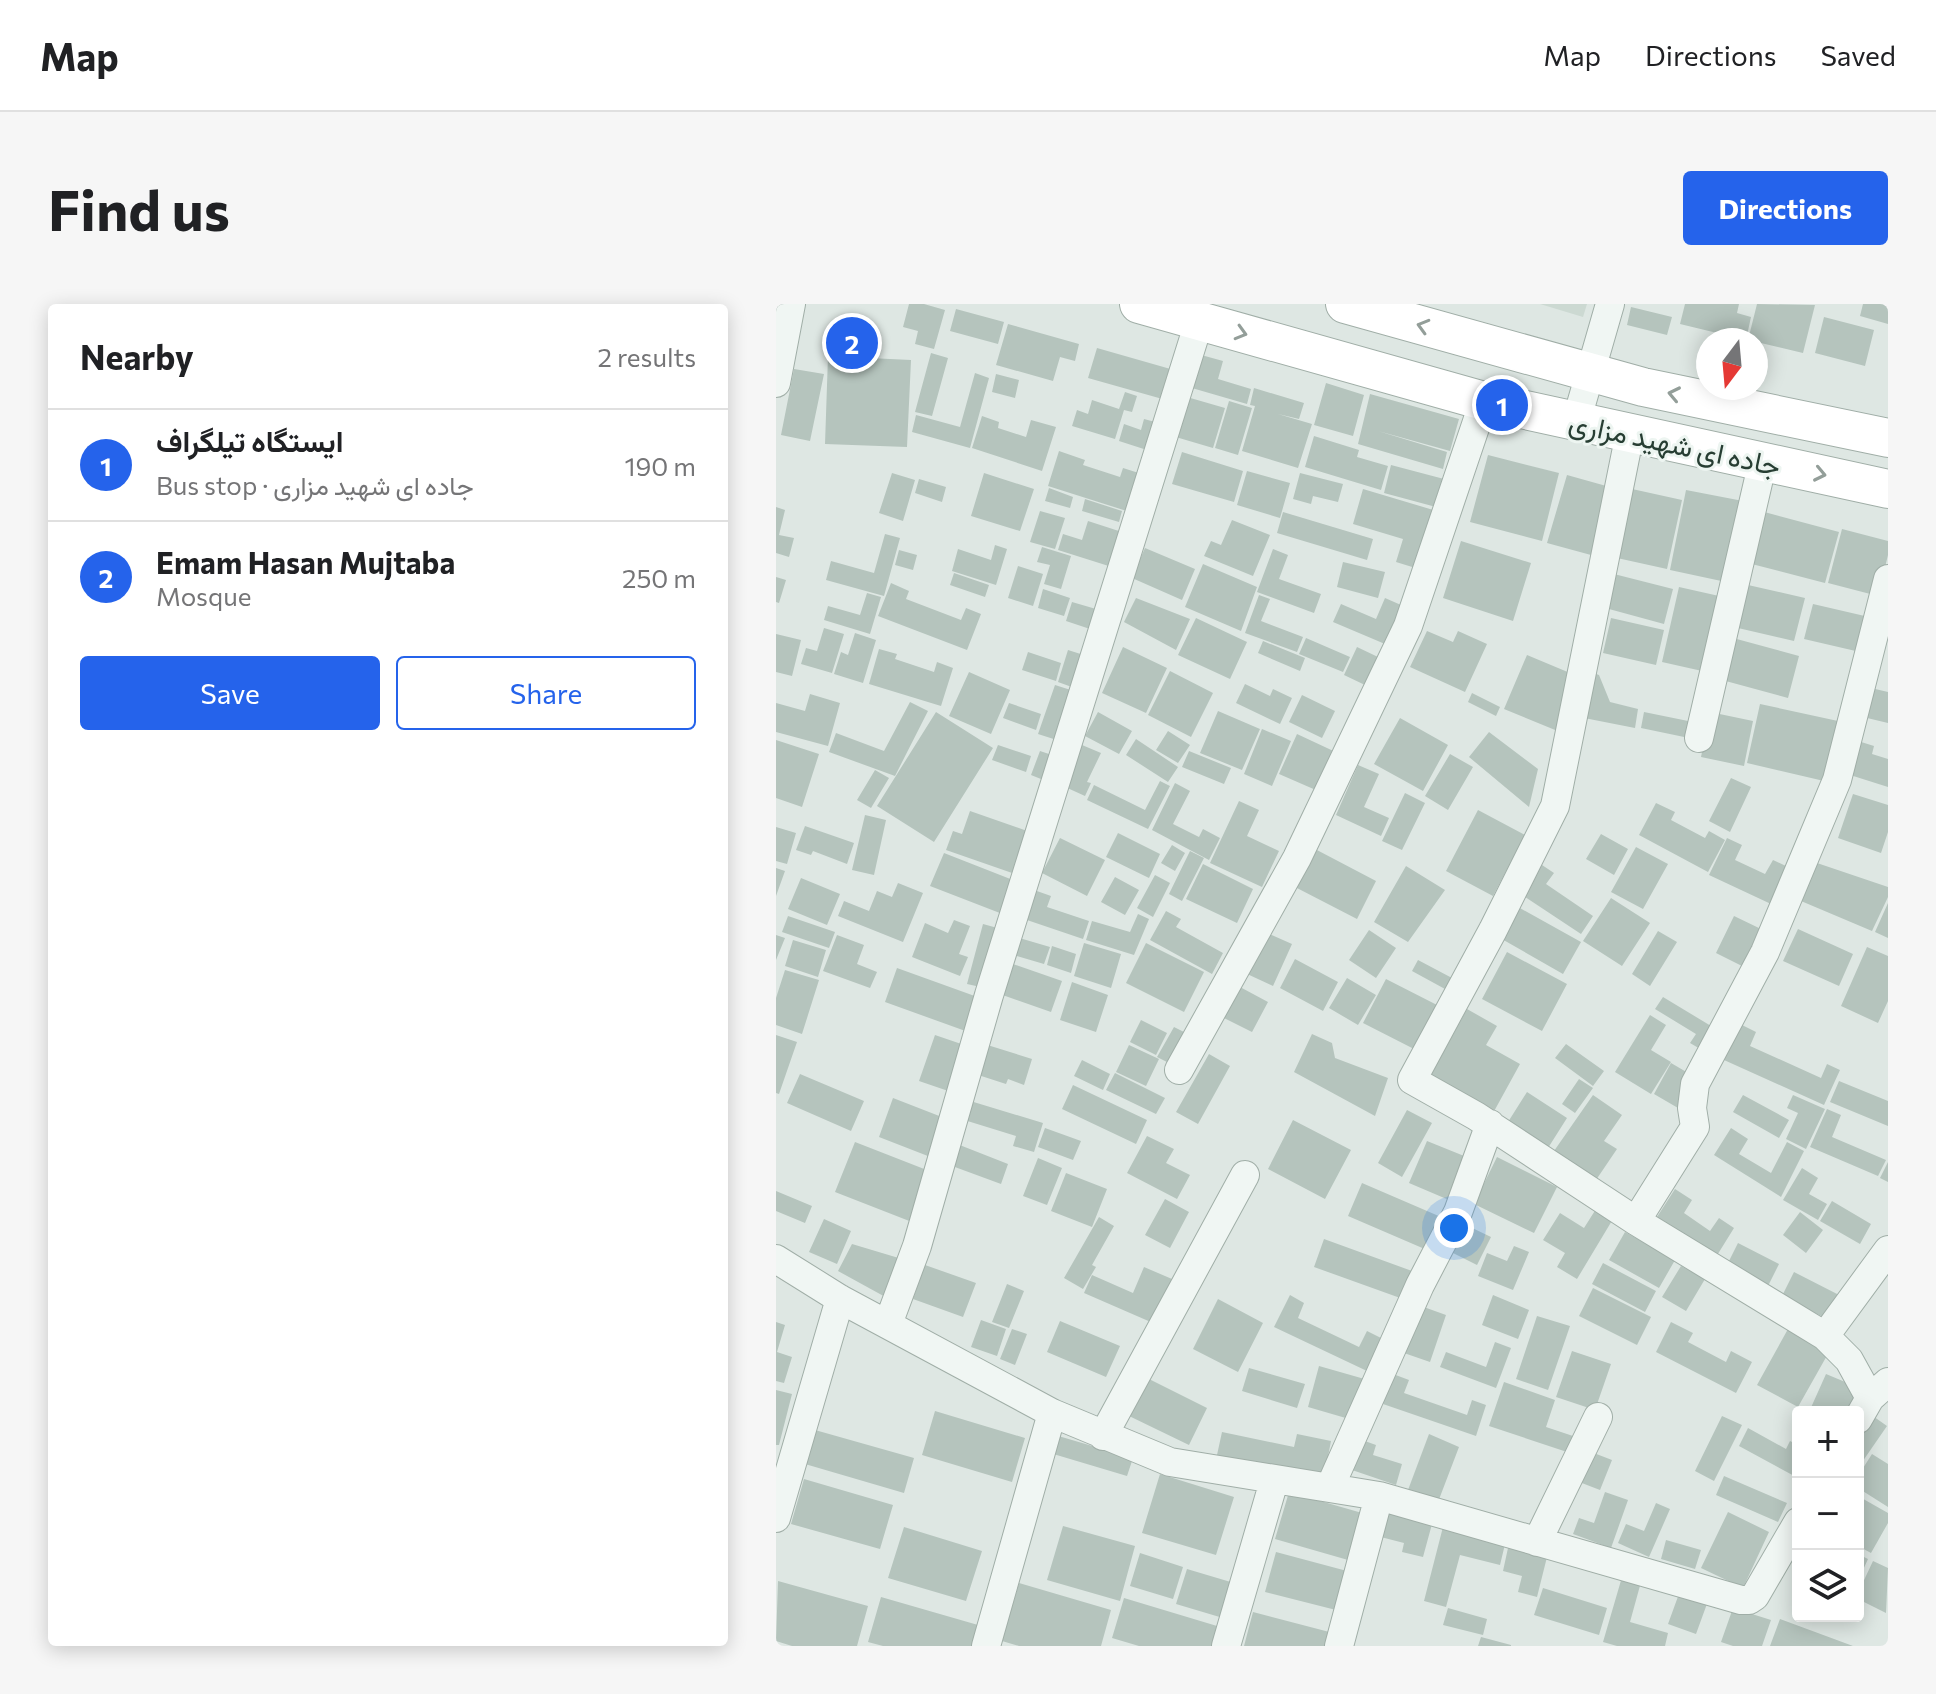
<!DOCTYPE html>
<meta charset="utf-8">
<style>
:root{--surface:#fff;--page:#f6f6f6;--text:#202124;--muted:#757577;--line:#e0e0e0;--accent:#2563eb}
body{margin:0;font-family:Commissioner,Vazirmatn,sans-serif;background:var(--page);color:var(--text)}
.controls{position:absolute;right:24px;bottom:24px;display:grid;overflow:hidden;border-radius:8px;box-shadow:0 4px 20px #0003}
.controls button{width:72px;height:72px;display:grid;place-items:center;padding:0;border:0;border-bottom:2px solid var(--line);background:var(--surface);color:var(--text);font:40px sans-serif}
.compass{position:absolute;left:920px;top:24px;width:72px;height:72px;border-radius:50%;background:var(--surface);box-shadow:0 4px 20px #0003;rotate:196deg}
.you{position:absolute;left:678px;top:924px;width:28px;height:28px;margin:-20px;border:6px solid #fff;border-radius:50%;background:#1a73e8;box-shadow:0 0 0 12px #1a73e833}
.badge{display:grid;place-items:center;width:52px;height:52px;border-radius:50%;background:var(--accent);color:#fff;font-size:26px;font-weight:700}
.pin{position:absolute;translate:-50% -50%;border:4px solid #fff;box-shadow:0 2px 8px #0006}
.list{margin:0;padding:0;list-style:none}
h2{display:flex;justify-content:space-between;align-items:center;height:104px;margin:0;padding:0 32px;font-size:34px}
h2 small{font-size:26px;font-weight:400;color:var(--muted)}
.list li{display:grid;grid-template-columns:52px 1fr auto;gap:24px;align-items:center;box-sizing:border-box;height:112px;padding:0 32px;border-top:2px solid var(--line)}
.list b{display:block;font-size:30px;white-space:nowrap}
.list p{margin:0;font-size:26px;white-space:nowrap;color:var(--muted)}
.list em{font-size:26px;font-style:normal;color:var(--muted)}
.actions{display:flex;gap:16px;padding:24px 32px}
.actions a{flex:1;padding:18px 0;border:2px solid var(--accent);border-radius:8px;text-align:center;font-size:28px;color:var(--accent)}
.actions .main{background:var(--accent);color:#fff}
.icon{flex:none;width:44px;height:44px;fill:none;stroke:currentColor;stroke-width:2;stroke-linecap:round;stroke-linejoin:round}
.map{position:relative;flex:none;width:1112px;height:1342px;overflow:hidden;border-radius:8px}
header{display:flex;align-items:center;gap:48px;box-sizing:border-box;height:112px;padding:0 40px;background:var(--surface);border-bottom:2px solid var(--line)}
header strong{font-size:38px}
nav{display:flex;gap:44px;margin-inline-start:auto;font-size:28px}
.intro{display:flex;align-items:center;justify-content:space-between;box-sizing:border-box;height:192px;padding:0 48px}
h1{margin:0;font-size:56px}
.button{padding:20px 36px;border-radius:8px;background:var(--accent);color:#fff;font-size:28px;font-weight:700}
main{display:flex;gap:48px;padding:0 48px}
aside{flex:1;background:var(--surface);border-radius:8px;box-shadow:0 4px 20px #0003}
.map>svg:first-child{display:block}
.built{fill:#ccd9d2}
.building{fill:#b5c4bd}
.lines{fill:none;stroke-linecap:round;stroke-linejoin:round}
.minor-casing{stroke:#a0aea7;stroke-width:30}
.secondary-casing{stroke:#a0aea7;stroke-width:40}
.minor{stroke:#f0f6f3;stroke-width:28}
.secondary{stroke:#fff;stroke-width:38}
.oneway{stroke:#939e99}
.labels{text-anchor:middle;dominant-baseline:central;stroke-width:6;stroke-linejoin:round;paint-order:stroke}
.street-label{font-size:28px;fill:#273e33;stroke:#edf5f1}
</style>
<header>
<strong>Map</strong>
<nav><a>Map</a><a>Directions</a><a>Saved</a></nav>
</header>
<div class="intro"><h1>Find us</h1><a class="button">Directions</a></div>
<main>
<aside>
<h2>Nearby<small>2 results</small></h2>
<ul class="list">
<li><span class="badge">1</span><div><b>ایستگاه تیلگراف</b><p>Bus stop · جاده ای شهید مزاری</p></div><em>190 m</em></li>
<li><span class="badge">2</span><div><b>Emam Hasan Mujtaba</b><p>Mosque</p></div><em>250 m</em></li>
</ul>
<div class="actions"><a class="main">Save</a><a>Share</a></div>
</aside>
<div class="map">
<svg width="1112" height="1342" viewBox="0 0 1112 1342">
<rect width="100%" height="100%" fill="#dee7e3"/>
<path class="built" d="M764 0H811L807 13Z"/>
<path class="building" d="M133 0H148L169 6 158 45 139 40 142 27 127 23Z
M909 0H963L961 9 975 13 970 36 904 20Z
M981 0 1039 1 1027 49 972 36Z
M1087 0H1112V20L1084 12Z
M855 3 896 13 891 31 851 21Z
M180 5 228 18 222 40 174 27Z
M1048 13 1098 26 1089 62 1039 49Z
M232 20 303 40 299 57 284 53 277 77 220 61Z
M321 44 398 66 390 96 312 74Z
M155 49 172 54 156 112 139 108Z
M418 49 447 57 442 75 475 85 471 100 409 82Z
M52 52 135 56 131 143 49 140Z
M18 65 48 70 34 137 5 131Z
M199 69 213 74 194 144 136 128 140 111 184 123Z
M220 70 243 76 239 94 216 88Z
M550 79 588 91 577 132 538 121Z
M478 84 528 99 523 115 502 110 536 120 522 164 466 147 479 102 474 101Z
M349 88 361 92 356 108 348 106 339 135 296 122 301 106 312 110 316 96 343 105Z
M594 90 683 115 674 147 602 127 671 148 667 165 582 140Z
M404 91 449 104 437 144 393 131Z
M453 97 476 104 462 151 439 144Z
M206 112 223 118 222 124 250 133 255 116 280 123 266 167 196 144Z
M368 115 383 119 374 147 343 137 348 120 365 126Z
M538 132 583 146 581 153 612 162 605 186 529 163Z
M283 147 309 156 307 161 344 173 347 164 369 171 357 209 272 182Z
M406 148 467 167 458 198 396 180Z
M712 151 783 169 766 237 694 218Z
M615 161 668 175 660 203 608 189Z
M471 167 514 179 504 214 461 201Z
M116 169 139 176 127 217 103 209Z
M208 169 258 185 244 227 195 212Z
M524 169 567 180 562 198 537 192 535 200 517 195Z
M791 171 841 185 826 254 771 239Z
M143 175 170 183 166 198 139 189Z
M847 183 906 196 891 265 832 252Z
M273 184 297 193 294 204 269 197Z
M587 185 664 208 646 266 620 258 627 235 577 220Z
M910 186 967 197 950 278 894 266Z
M309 195 346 207 343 218 306 207Z
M0 203 9 206 3 231 18 234 13 253 0 249Z
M981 206 1063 228 1049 279 968 258Z
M264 207 289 214 279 245 254 238Z
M507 208 597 235 591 256 501 229Z
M456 216 494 231 477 272 428 252 435 237 445 241Z
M312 217 349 229 339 264 282 246 287 230 306 236Z
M1066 225 1112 237V251L1102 292 1052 279Z
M109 230 124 234 108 292 50 276 55 257 98 269Z
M685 237 755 259 737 317 667 294Z
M219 241 231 245 220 281 176 267 182 245 215 256Z
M266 243 295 252 285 285 268 280 274 261 261 258Z
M369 244 419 265 406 296 356 274Z
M497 245 512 251 503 275 545 290 538 309 481 288Z
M123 246 141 251 137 266 119 261Z
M567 258 609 268 602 294 561 283Z
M427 260 481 283 465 327 409 303Z
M242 262 267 270 257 302 232 294Z
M178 269 213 281 209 293 174 281Z
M834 269 897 285 888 320 833 305 835 295 828 293Z
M0 273 10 276 3 299 0 298Z
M115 279 133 287 130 295 185 316 190 304 205 310 191 346 102 312Z
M972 281 1029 294 1018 337 962 324Z
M903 283 952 294 935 369 886 358Z
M267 285 294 294 288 312 262 304Z
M91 289 105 293 94 330 48 316 52 302 84 311Z
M483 291 494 295 485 317 527 333 521 348 469 329Z
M360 294 414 315 400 346 348 318Z
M609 294 625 301 609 340 557 318 565 300 600 315Z
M296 298 320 305 314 325 290 317Z
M1037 300 1093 313 1084 348 1028 335Z
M420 314 471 338 454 375 402 351Z
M835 314 888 326 880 361 827 349Z
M48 324 68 330 56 369 25 360 30 344 41 347Z
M651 327 677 338 682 327 711 340 689 388 634 363Z
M79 329 100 336 87 379 58 370 65 348 72 351Z
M0 330 25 336 16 372 0 368Z
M530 334 574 353 567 368 523 350Z
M957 334 1023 352 1012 394 946 376Z
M487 337 529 354 524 367 482 349Z
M347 343 391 364 370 409 326 389Z
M581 343 602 353 589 381 568 371Z
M103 345 121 350 119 355 158 368 161 358 177 364 165 402 93 380Z
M292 346 314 353 304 386 282 378Z
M252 348 285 359 280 377 246 366Z
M751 351 806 374 784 428 728 405Z
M809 366 823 371 834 398 862 405 859 424 798 412Z
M394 367 437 389 415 433 372 411Z
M193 368 234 386 215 430 173 412Z
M469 380 494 392 497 385 516 394 504 420 460 399Z
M279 381 304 389 287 438 262 430Z
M1095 384 1112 388V419L1087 413Z
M696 389 724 403 720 412 692 398Z
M34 390 64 399 52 442 0 428V399L29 407Z
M526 391 559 407 546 434 513 418Z
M134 398 152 407 119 472 53 448 60 429 108 447Z
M233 399 265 410 260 426 227 414Z
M984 400 1062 417 1048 477 971 459Z
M442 407 484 425 466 466 424 449Z
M160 408 217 444 158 538 101 502Z
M322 408 356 427 343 450 309 432Z
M868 408 917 418 913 434 865 424Z
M934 408 977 417 968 462 925 453Z
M624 414 672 441 647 487 598 460Z
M486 425 515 437 496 482 468 470Z
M392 427 414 441 402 459 380 446Z
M713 428 762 465 753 503 693 453Z
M521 430 566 451 549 490 503 470Z
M360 435 402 463 392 478 350 451Z
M0 436 43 450 26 503 0 494Z
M1082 437 1098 442 1096 450 1112 455V483L1071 470Z
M222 441 255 452 250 468 216 456Z
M306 441 325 449 311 478 315 479 309 492 287 482Z
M264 447 279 452 270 477 255 471Z
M413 447 455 464 448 480 406 463Z
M674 450 697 463 672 506 649 492Z
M582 461 603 470 588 503 613 514 605 532 560 511Z
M99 466 113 474 95 504 81 496Z
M955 474 975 483 954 528 933 517Z
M384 477 394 482 372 525 311 496 318 481 369 506Z
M399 479 414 487 397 520 423 533 427 525 444 534 433 556 376 526Z
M629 489 649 499 626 546 606 537Z
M1077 490 1112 501V528L1105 549 1062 534Z
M463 497 483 506 471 532 503 547 486 583 434 559Z
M880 499 899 508 895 516 929 534 933 527 949 536 932 568 863 531Z
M702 506 749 531 717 592 670 567Z
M194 507 254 528 239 570 170 546 177 527 186 530Z
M89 511 110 516 98 571 76 566Z
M29 522 78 539 71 560 37 547 35 551 20 546Z
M0 523 20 529 11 560 0 557Z
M342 529 384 550 373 574 330 553Z
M825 530 852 545 838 571 810 555Z
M284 534 329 556 311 592 266 569Z
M951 534 966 541 959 556 989 570 997 556 1012 563 995 600 933 571Z
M396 541 409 549 399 567 385 559Z
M860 543 892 560 867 605 835 588Z
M539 545 600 577 581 615 519 583Z
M414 547 428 554 406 597 393 590Z
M168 549 242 578 229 611 154 582Z
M1041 559 1112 583V593L1096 627 1025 597Z
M427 560 477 585 461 619 410 595Z
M766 561 778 569 770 580 817 612 805 630 746 591Z
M630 562 669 586 632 638 598 618Z
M0 564 9 567 0 592Z
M379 571 394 579 377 613 361 604Z
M339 573 363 586 349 611 325 598Z
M25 574 64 590 51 621 12 605Z
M122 579 147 589 127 638 62 612 68 597 93 607 101 587 116 593Z
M258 586 275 592 271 603 313 617 307 635 248 615Z
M835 594 874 619 846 662 807 637Z
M1112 599V634L1099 628Z
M742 603 805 638 787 670 724 634Z
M390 607 405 615 400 623 447 649 436 670 374 636Z
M362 610 373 615 358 651 310 636 316 617 354 628Z
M12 612 59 628 53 644 6 628Z
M958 612 985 625 966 662 940 649Z
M178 616 194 622 183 650 192 653 184 672 136 653 149 619 172 629Z
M207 620 225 625 209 684 191 680Z
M1022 625 1077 650 1063 682 1007 657Z
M593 626 620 644 600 674 573 656Z
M882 627 901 638 874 682 856 670Z
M489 628 516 640 497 682 469 669Z
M0 631 9 634 0 656Z
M61 631 88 641 81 660 101 668 94 684 47 667Z
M240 633 274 643 268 660 234 650Z
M17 636 50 646 42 673 9 662Z
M308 639 345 650 335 684 298 672Z
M370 639 428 668 408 708 350 679Z
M276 642 300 650 295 669 271 661Z
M1091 643 1112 652V697L1102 719 1065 702Z
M731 648 791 680 766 727 706 695Z
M519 655 562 678 547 707 504 684Z
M642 656 676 674 669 685 636 667Z
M231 658 286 677 275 708 221 689Z
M121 664 207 695 195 729 109 698Z
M9 666 43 676 26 730 0 721V694Z
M571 674 600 691 582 721 553 704Z
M610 675 661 701 638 745 587 719Z
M296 678 332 691 320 728 284 716Z
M464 683 492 698 476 728 448 714Z
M887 693 940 725 926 746 914 739 920 730 879 705Z
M691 705 721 722 710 741 744 760 716 811 652 776Z
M874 711 890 721 875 746 895 758 875 790 839 768Z
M365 716 391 729 380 751 354 738Z
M964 720 980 728 974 742 1045 774 1051 760 1064 766 1048 801 948 756Z
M398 723 410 729 393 759 381 753Z
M536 730 556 739 559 754 612 774 599 812 518 768Z
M0 731 21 738 3 790 0 789Z
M159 731 197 744 181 790 143 777Z
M205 739 256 755 248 781 232 775 230 780 196 769Z
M790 740 828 767 817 782 779 754Z
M353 741 383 755 370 782 340 768Z
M433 750 454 762 422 820 400 808Z
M306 756 334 770 327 786 298 772Z
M895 759 919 773 902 804 878 790Z
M339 769 389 794 380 810 330 786Z
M24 770 88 797 75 827 11 799Z
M803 775 817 784 799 809 786 800Z
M1063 777 1112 797V822L1054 798Z
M297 781 371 816 360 840 286 805Z
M751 788 791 814 772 844 732 818Z
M817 791 846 811 828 837 841 845 820 876 778 847Z
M967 791 1013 816 1003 834 957 808Z
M1017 791 1049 805 1030 845 1010 835 1022 809 1011 804Z
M117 794 171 815 157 854 103 833Z
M191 796 267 819 258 848 237 842 240 832 185 815Z
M1051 805 1065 811 1056 833 1110 856 1102 872 1034 843Z
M631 806 656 819 626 873 602 859Z
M517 816 575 846 549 895 492 865Z
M269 824 305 837 297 856 262 843Z
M955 824 972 835 963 850 995 869 1011 838 1028 847 1005 893 938 851Z
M371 832 398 845 390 859 414 871 401 895 351 869Z
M651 837 698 856 680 899 633 879Z
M79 838 161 870 141 920 59 888Z
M176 838 232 860 225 880 168 859Z
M721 853 781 883 758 929 698 900Z
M262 854 286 864 271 901 247 892Z
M1112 858V878L1104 874Z
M1026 864 1042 874 1033 890 1051 900 1042 916 1007 896Z
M290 869 331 885 316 923 275 907Z
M586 879 665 913 651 946 572 912Z
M899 885 916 896 908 909 934 927 943 914 958 924 940 953 881 913Z
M0 887 36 902 29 919 0 907Z
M389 895 413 908 394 944 369 931Z
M1056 897 1095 920 1084 940 1044 917Z
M820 905 837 915 801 975 781 963 789 949 767 936 784 909 808 924Z
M1024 908 1047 926 1030 949 1007 931Z
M323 913 338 922 316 961 320 963 307 985 288 974Z
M48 915 75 927 61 960 33 948Z
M688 920 715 933 701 961 675 948Z
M849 928 899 956 883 984 833 956Z
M548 935 636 967 627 995 538 963Z
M962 939 1003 960 992 982 951 961Z
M76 940 126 955 113 995 62 967Z
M738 942 753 948 737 986 702 972 711 949 731 957Z
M827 959 880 987 869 1008 816 980Z
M149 961 200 979 187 1013 137 995Z
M905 962 929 975 910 1007 886 993Z
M368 963 396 975 377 1019 308 989 316 971 357 989Z
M1018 968 1065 992 1053 1016 1006 992Z
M231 980 248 987 233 1024 216 1018Z
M817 984 875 1013 861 1041 803 1012Z
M514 991 528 999 522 1014 583 1043 591 1027 607 1035 591 1067 498 1023Z
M717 991 753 1006 742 1035 706 1021Z
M442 995 487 1019 462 1068 417 1045Z
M645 1002 670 1011 654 1058 628 1049Z
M761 1012 794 1022 772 1086 740 1075Z
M205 1016 230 1025 221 1052 195 1043Z
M284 1017 344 1042 330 1073 271 1048Z
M0 1018 9 1021 1 1048 16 1053 8 1079 0 1077Z
M895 1018 917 1029 912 1038 950 1058 955 1047 976 1058 960 1089 880 1048Z
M236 1025 251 1030 239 1061 224 1055Z
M1012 1025 1053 1048 1022 1103 981 1081Z
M719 1038 735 1044 720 1084 664 1063 670 1048 710 1063Z
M796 1047 835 1060 819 1106 780 1093Z
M543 1062 592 1076 580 1117 532 1103Z
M473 1064 529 1080 521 1104 466 1087Z
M617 1070 633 1076 628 1089 691 1111 696 1096 710 1101 700 1132 607 1100Z
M1050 1070 1086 1085 1076 1108H1033Z
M369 1073 431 1104 413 1141 351 1111Z
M728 1078 779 1096 770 1123 797 1132 791 1148 713 1122Z
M0 1086 16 1090 3 1141H0Z
M159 1107 249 1134 236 1178 146 1151Z
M1094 1110 1111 1122 1082 1164V1127Z
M946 1112 966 1121 938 1177 919 1167Z
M972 1124 1010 1145 1014 1137 1022 1141V1174L963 1142Z
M39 1126 138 1154 128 1189 29 1160Z
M446 1128 518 1143 521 1130 555 1137 548 1173 441 1151Z
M653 1130 683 1143 662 1198 632 1186Z
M279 1131 357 1154 351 1172 274 1149Z
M586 1136 600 1141 597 1151 626 1160 620 1181 576 1166Z
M810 1146 836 1156 824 1186 798 1176Z
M1096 1150 1112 1160V1203L1082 1184V1172Z
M384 1170 458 1193 440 1251 366 1229Z
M948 1172 1011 1199 1002 1218 940 1191Z
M28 1175 117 1201 104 1245 15 1220Z
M513 1188 593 1211 579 1258 499 1235Z
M829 1188 852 1196 835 1244 797 1230 803 1214 818 1219Z
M1082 1192 1112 1209V1219L1095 1249 1082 1242Z
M880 1199 894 1205 873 1253 842 1239 850 1220 868 1227Z
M603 1206 656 1220 647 1253 626 1248 628 1239 597 1231Z
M952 1208 993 1228 967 1284 925 1264Z
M668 1219 730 1236 724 1261 684 1251 670 1303 648 1297Z
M287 1222 359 1242 344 1297 271 1276Z
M128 1223 206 1247 190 1297 112 1274Z
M890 1236 925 1246 919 1265 885 1255Z
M732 1244 771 1253 761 1293 742 1288 746 1272 727 1267Z
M500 1248 571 1267 560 1306 489 1288Z
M364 1249 407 1263 397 1295 354 1282Z
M1082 1250 1092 1255 1082 1277Z
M1097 1257 1112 1264 1110 1309 1082 1295V1289Z
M411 1265 458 1279 447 1314 400 1300Z
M846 1273 865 1278 854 1318 892 1329 889 1342H841L827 1338Z
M2 1277 92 1302 81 1342H16L0 1337Z
M243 1279 335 1306 325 1342H243L226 1337Z
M767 1284 831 1304 823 1331 758 1311Z
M904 1287 932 1297 920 1330 892 1320Z
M105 1293 202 1321 196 1342H107L92 1338Z
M348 1294 441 1322 435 1342H363L336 1334Z
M672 1304 711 1315 707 1331 667 1321Z
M957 1304 995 1316 986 1342H957L945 1338Z
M477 1308 561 1330 558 1342H468Z
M1004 1315 1077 1342H994Z
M705 1333 735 1341V1342H702Z"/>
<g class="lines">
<g class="minor-casing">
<path id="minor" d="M0 79 15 0
M800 118 834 0
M854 129 779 502 717 626 636 776 700 812 860 917 1049 1032 1073 1056 1094 1094
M923 434 987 157
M403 766 521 554 632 322 708 97
M860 917 919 823 916 804 919 780 989 648 1061 476 1112 275
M0 955 64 995 276 1109 394 1158 603 1192 965 1296H973L979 1292 1022 1218
M112 1020 141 942 213 691 423 18
M1049 1032 1112 946
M1082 1115 1094 1094 1112 1078
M327 1132 469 871
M554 1183 644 981 682 908 714 820
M0 1214 64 995
M761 1238 822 1113
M210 1342 276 1109
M450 1342 498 1177
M563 1342 603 1192"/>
</g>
<g class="secondary-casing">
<path id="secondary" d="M363 0 708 97 1112 185
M569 0 867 83 1112 134"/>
</g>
<use href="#minor" class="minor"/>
<use href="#secondary" class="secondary"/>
</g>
<defs><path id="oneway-chevron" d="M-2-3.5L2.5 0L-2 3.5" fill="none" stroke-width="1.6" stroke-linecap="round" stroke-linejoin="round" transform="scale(2)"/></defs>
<g class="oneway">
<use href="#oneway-chevron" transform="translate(647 22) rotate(-164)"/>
<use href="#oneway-chevron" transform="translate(465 29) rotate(16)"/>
<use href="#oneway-chevron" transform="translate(898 90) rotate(-168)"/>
<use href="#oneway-chevron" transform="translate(1044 170) rotate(12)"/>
</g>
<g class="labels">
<g class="street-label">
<text transform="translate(899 139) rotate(12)">جاده ای شهید مزاری</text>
</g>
</g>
</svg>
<div class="controls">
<button>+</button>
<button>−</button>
<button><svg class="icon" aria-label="layers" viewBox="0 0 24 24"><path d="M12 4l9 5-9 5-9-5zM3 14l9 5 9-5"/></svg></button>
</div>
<svg class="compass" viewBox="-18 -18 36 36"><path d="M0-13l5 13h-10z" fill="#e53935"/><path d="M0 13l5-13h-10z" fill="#757577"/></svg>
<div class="you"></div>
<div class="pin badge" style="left:726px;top:101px">1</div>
<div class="pin badge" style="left:76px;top:39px">2</div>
</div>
</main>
